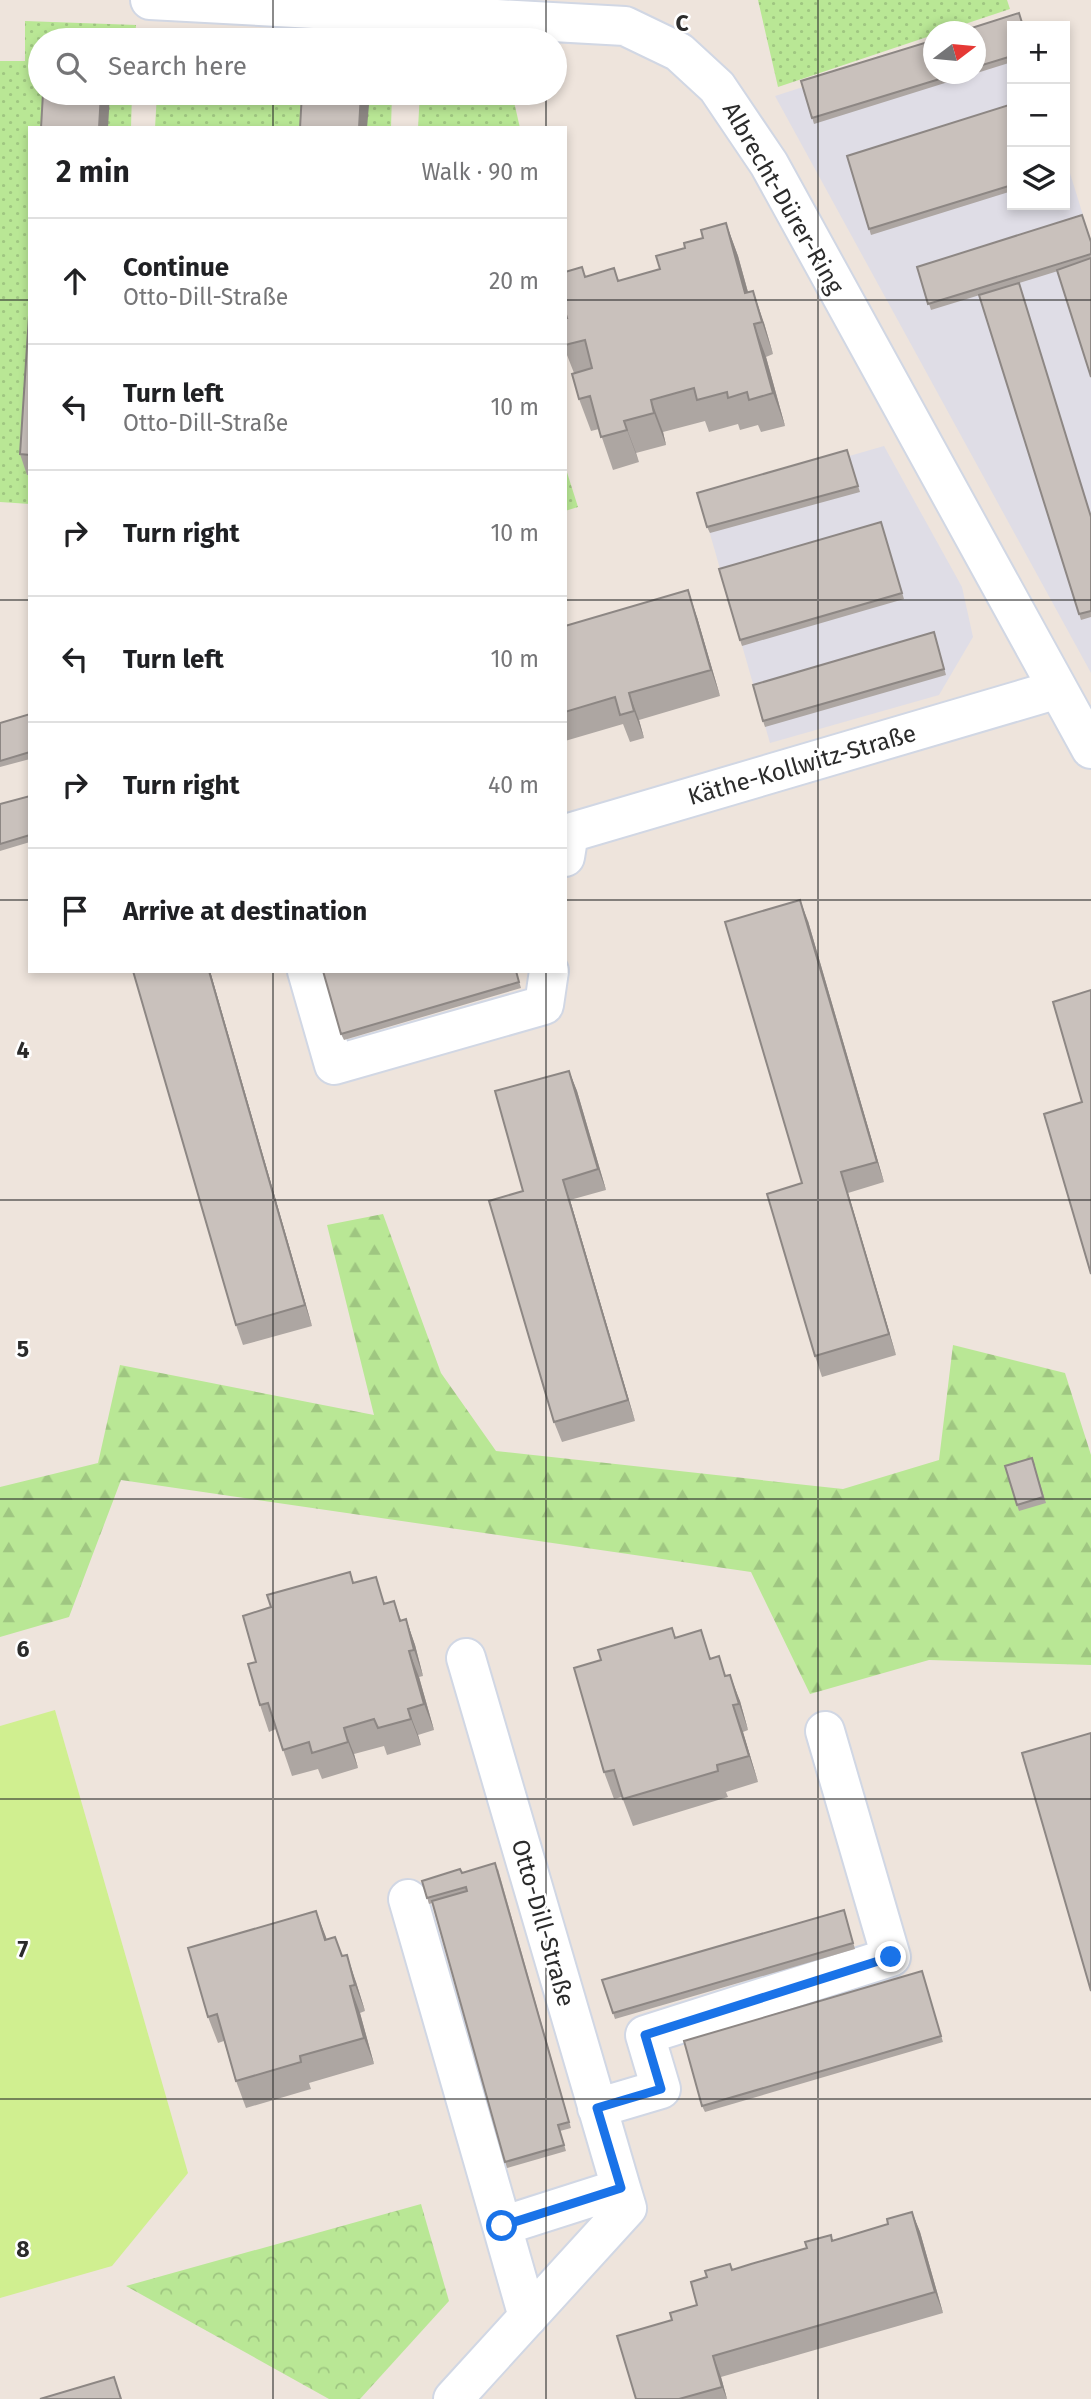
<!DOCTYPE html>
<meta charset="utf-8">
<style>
:root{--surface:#fff;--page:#f6f6f6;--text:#202124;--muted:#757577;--line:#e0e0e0}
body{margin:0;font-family:"Fira Sans",sans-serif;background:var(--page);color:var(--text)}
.controls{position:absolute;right:21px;top:21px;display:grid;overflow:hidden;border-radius:0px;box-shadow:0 4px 10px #0003}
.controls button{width:63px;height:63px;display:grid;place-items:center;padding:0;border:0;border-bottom:2px solid var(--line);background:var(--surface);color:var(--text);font:35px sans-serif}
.compass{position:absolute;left:923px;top:21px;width:63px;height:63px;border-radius:50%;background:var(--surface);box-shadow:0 4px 10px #0003;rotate:74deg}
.stop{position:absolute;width:21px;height:21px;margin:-16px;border:5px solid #1a73e8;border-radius:50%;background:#fff}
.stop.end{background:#1a73e8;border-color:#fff;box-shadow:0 2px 7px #0008}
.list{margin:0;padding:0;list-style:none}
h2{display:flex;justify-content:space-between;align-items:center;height:91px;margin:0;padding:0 28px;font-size:30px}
h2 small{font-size:23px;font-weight:400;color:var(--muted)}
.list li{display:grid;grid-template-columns:46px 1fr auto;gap:21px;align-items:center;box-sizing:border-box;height:126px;padding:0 28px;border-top:2px solid var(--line)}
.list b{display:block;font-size:26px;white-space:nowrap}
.list p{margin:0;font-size:23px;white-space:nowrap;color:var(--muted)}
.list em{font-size:23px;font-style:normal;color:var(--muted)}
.icon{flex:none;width:38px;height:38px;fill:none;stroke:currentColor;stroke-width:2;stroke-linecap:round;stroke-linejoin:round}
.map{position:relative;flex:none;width:1091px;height:2399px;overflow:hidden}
.search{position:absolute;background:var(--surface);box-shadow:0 4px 10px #0003;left:28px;top:28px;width:539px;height:77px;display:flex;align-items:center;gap:18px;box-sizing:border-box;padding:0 24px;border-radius:38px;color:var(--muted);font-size:26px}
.panel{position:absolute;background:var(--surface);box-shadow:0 4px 10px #0003;left:28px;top:126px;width:539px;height:847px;border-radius:0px}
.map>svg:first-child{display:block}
.industrial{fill:#dfdde6}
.grass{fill:url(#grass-dots)}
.forest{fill:url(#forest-firs)}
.park{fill:url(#park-crowns)}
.pitch{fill:#d0ef90}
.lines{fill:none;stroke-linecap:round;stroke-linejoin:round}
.minor-casing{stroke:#d1d7e4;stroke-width:42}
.minor{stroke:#fff;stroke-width:38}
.wall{fill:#ada6a2}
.shaded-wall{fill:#8d8784}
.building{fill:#c9c1bc;stroke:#8d8784;stroke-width:2}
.route{stroke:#1a73e8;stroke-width:9}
.grid{fill:none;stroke:#2b2b2b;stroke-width:2;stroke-opacity:0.55}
.labels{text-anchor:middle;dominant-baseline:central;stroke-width:5;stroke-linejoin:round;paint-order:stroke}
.street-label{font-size:24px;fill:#2b2b2b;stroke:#fff}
.grid-label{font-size:23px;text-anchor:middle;font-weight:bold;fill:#2b2b2b;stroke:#fff;stroke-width:5;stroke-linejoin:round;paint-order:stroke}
</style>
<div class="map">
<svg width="1091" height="2399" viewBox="0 0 1091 2399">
<defs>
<pattern id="grass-dots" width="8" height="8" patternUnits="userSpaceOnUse" patternTransform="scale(1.75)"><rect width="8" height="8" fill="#b9e795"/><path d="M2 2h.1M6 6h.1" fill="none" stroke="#9fc681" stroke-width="1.8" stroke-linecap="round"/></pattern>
<pattern id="forest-firs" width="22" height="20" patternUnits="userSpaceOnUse" patternTransform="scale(1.75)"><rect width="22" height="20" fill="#b9e795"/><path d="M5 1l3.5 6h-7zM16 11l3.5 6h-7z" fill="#9fc681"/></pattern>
<pattern id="park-crowns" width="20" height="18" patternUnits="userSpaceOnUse" patternTransform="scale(1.75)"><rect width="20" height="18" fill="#b9e795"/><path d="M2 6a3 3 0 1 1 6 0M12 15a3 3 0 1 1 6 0" fill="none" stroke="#9fc681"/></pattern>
</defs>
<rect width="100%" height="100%" fill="#eee4dc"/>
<path class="industrial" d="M1021 19 1023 26H1012V205H1065V157L1091 241V673L775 96 803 87 934 74H976V33Z
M884 446 962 587 973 637 939 695 770 743 700 499Z"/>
<path class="grass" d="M758 0H1007L1010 9 944 31 934 32 933 35 778 87Z
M25 21 136 25 135 40H40V93H132L131 128H30V504L0 502V61H25Z
M157 93H392L391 128H155Z
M420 93H512L520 128H418Z
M565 466 578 507 565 511Z"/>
<path class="forest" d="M383 1214 441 1373 496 1451 843 1489 939 1460 953 1345 1065 1373 1091 1455V1665L929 1660 810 1694 751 1572 121 1480 69 1617 0 1637V1487L98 1463 120 1365 374 1415 327 1225Z"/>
<path class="park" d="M421 2204 449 2301 360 2399H329L126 2286Z"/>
<path class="pitch" d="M55 1710 188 2173 112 2266 0 2298V1726Z"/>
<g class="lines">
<g class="minor-casing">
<path id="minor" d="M150 0 625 26 679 52 717 87 769 164 1091 749
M565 857 569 833 1058 689
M307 971 334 1065 544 1005 549 971
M466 1658 621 2188
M408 1899 502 2226
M597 2108 661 2089 645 2035 891 1957 825 1731
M453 2399 627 2208 621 2188 502 2226 528 2317"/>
</g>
<use href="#minor" class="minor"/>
</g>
<path class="wall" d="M1012 26V62L814 124 801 81 934 74H976V32Z
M1012 104V191L871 235 847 156Z
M1065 157 1070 173 1065 175Z
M726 223 738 256 748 292 764 323 773 354 766 357 785 426 761 432 758 425 740 430 738 424 709 432 705 421 663 432 666 445 636 453 639 462 613 470 599 429 591 431 579 399 574 373 565 350V318H567L586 276 619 281 660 269 685 248Z
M1091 241V377L1058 271 931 310 917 267Z
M979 295 1091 516V617L1081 620Z
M30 300V475H27L20 454Z
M849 456 860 492 710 533 707 527Z
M881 522 904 599 742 646 740 640Z
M697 617 720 696 639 720 644 738 630 742 623 724 565 741V626Z
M936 638 946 675 765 727 763 721Z
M30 714V759L0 767V723Z
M30 796V842L0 851V804Z
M808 921 884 1182 848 1193 896 1355 822 1377 815 1356 802 1183Z
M133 971H210L312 1326 243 1345 236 1325Z
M516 971 521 988 344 1040 341 1034Z
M569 1071 577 1091 606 1190 570 1200 635 1421 562 1442 554 1422 523 1191Z
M1032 1458 1046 1503 1019 1511 1017 1505Z
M354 1583 386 1603 394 1601 401 1620 406 1619 415 1645 423 1676 419 1677 434 1730 418 1735 421 1745 387 1755 384 1746 354 1754 358 1768 322 1779 318 1769 292 1776 276 1729 269 1732 260 1705 256 1662Z
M676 1638 711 1658 726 1676 740 1701 748 1730 743 1732 758 1782 726 1792 728 1797 633 1826 622 1797 614 1799 604 1772Z
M498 1869 571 2128 560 2131 566 2151 507 2168 432 1903 429 1904 422 1881 462 1873Z
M844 1910 855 1949 615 2019 602 1980Z
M327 1939 343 1956 356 1982 365 2011 360 2013 374 2064 309 2083 311 2089 246 2108 236 2081 224 2041 218 2043 208 2017Z
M922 1971 943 2042 705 2112 702 2106Z
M912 2212 920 2232 943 2313 721 2377 727 2399H636L672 2320 697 2305 732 2270 888 2224Z"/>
<path class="shaded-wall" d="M101 93H110L108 128H99Z
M361 93H370L367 128H359Z
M726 223 738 256 757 325 745 293Z
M753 291 764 323 773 354 762 322Z
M754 324 766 357 785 426 773 393Z
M651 400 663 432 666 445 654 413Z
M624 421 636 453 639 462 627 430Z
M688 590 697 617 720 696 711 670Z
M629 693 639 720 644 738 634 711Z
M800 900 808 921 884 1182 877 1162Z
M209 971H210L312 1326 305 1305Z
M569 1071 577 1091 606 1190 598 1169Z
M841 1172 848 1193 896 1355 889 1334Z
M563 1180 570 1200 635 1421 628 1400Z
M406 1619 415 1645 423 1676 414 1650Z
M409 1651 419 1677 434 1730 424 1704Z
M730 1675 740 1701 748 1730 739 1704Z
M733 1705 743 1732 758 1782 749 1756Z
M408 1709 418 1735 421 1745 411 1719Z
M344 1728 354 1754 358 1768 348 1742Z
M316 1911 326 1937 334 1966 325 1940Z
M347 1955 356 1982 365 2011 355 1985Z
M350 1986 360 2013 374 2064 364 2038Z
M912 2212 920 2232 943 2313 935 2292Z
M713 2356 721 2377 727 2399 722 2387Z"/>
<path class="building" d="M1019 13 1023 26H1012V56L976 67V32H959Z
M934 40V74H956L812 118 801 81Z
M43 93H101L99 128H41Z
M302 93H361L359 128H300Z
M1012 104V185L869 229 847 156Z
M1065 158 1068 167 1065 168Z
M1082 215 1091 242V254L928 304 917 267Z
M726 223 745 293 753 291 762 322 754 324 773 393 749 400 747 392 728 398 727 392 697 400 694 388 651 400 654 413 624 421 627 430 601 437 590 396 579 399 572 374 592 368 585 340 565 345V318H567L565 311V272L582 267 585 277 614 268 618 281 660 269 656 256 685 248 684 243 703 238 701 230Z
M1091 258V377L1057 270Z
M1019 283 1091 517V611L1079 614 979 295Z
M30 300V455L20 454Z
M847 450 858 486 707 527 697 493Z
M881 522 902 593 740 640 719 569Z
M688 590 711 670 629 693 634 711 620 715 615 697 565 712V626Z
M934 632 944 669 763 721 753 685Z
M30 714V752L0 761V723Z
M30 796V835L0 844V804Z
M800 900 877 1162 841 1172 889 1334 815 1356 767 1194 802 1183 725 922Z
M133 971H209L305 1305 236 1325Z
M323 971H516L519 982 341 1034Z
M1091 990V1274L1044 1114 1082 1102 1053 1002Z
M569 1071 598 1169 563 1180 628 1400 554 1422 489 1201 523 1191 495 1091Z
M1032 1458 1043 1497 1017 1505 1005 1466Z
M350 1572 353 1583 376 1577 384 1604 394 1601 400 1621 406 1619 414 1650 409 1651 424 1704 408 1709 411 1719 378 1728 374 1719 344 1728 348 1742 312 1753 309 1742 283 1750 268 1703 260 1705 248 1664 256 1662 243 1616 271 1607 267 1595Z
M672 1628 675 1638 701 1630 710 1659 719 1656 725 1676 730 1675 739 1704 733 1705 749 1756 717 1765 718 1771 623 1799 614 1770 604 1772 574 1668 601 1660 598 1650Z
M1091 1733V1991L1022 1753Z
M495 1863 569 2122 558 2125 564 2145 505 2162 432 1901 467 1891 466 1887 427 1898 422 1881 460 1869 462 1873Z
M844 1910 853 1943 613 2013 602 1980Z
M316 1911 325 1940 335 1937 342 1956 347 1955 355 1985 350 1986 364 2038 300 2056 301 2062 236 2081 217 2014 208 2017 188 1948Z
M922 1971 941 2036 702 2106 684 2041Z
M912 2212 935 2292 713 2356 722 2387 679 2399H636L617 2336 672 2320 670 2313 697 2305 691 2282 707 2277 705 2271 730 2264 732 2270 751 2264 807 2248 805 2242 831 2235 832 2241 888 2224 887 2219Z
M114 2377 121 2399H40Z"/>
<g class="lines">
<path class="route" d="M502 2226 621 2188 597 2108 661 2089 645 2035 891 1957"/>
</g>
<path class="grid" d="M273 0V40M546 0V40M818 0V2399M273 93V128M546 93V128M0 300H30M565 300H1091M0 600H30M565 600H1091M0 900H30M565 900H1091M273 971V2399M546 971V2399M0 1200H1091M0 1499H1091M0 1799H1091M0 2099H1091"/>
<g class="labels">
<g class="street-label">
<text transform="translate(783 198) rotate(60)">Albrecht-Dürer-Ring</text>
<text transform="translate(802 765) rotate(-16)">Käthe-Kollwitz-Straße</text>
<text transform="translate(543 1923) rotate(74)">Otto-Dill-Straße</text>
</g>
</g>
<g class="grid-label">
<text x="682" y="31">C</text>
<text x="23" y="1058">4</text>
<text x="23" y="1357">5</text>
<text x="23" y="1657">6</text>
<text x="23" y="1957">7</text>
<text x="23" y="2257">8</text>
</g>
</svg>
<div class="controls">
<button>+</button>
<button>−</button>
<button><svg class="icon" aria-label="layers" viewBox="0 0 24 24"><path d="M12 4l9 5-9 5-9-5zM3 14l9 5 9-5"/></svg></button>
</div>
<svg class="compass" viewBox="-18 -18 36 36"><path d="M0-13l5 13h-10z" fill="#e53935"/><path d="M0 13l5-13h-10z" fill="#757577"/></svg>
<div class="stop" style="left:502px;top:2226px"></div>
<div class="stop end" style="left:891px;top:1957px"></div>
<div class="search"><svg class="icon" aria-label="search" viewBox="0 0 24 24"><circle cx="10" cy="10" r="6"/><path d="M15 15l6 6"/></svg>Search here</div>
<section class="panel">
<h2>2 min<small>Walk · 90 m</small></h2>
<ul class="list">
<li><svg class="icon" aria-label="ahead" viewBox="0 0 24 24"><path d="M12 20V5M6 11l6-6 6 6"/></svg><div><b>Continue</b><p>Otto-Dill-Straße</p></div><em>20 m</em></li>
<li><svg class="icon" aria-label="left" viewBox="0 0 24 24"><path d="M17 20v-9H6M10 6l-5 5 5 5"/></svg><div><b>Turn left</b><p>Otto-Dill-Straße</p></div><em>10 m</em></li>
<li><svg class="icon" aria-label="right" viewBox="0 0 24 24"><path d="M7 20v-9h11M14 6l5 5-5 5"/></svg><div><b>Turn right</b></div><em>10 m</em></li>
<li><svg class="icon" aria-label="left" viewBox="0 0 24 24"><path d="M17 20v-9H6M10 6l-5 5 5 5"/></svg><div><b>Turn left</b></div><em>10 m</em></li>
<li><svg class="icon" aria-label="right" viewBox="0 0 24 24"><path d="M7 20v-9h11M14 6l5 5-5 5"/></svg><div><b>Turn right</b></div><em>40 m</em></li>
<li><svg class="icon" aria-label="arrive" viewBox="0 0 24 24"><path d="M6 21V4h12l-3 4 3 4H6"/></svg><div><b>Arrive at destination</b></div></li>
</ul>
</section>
</div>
